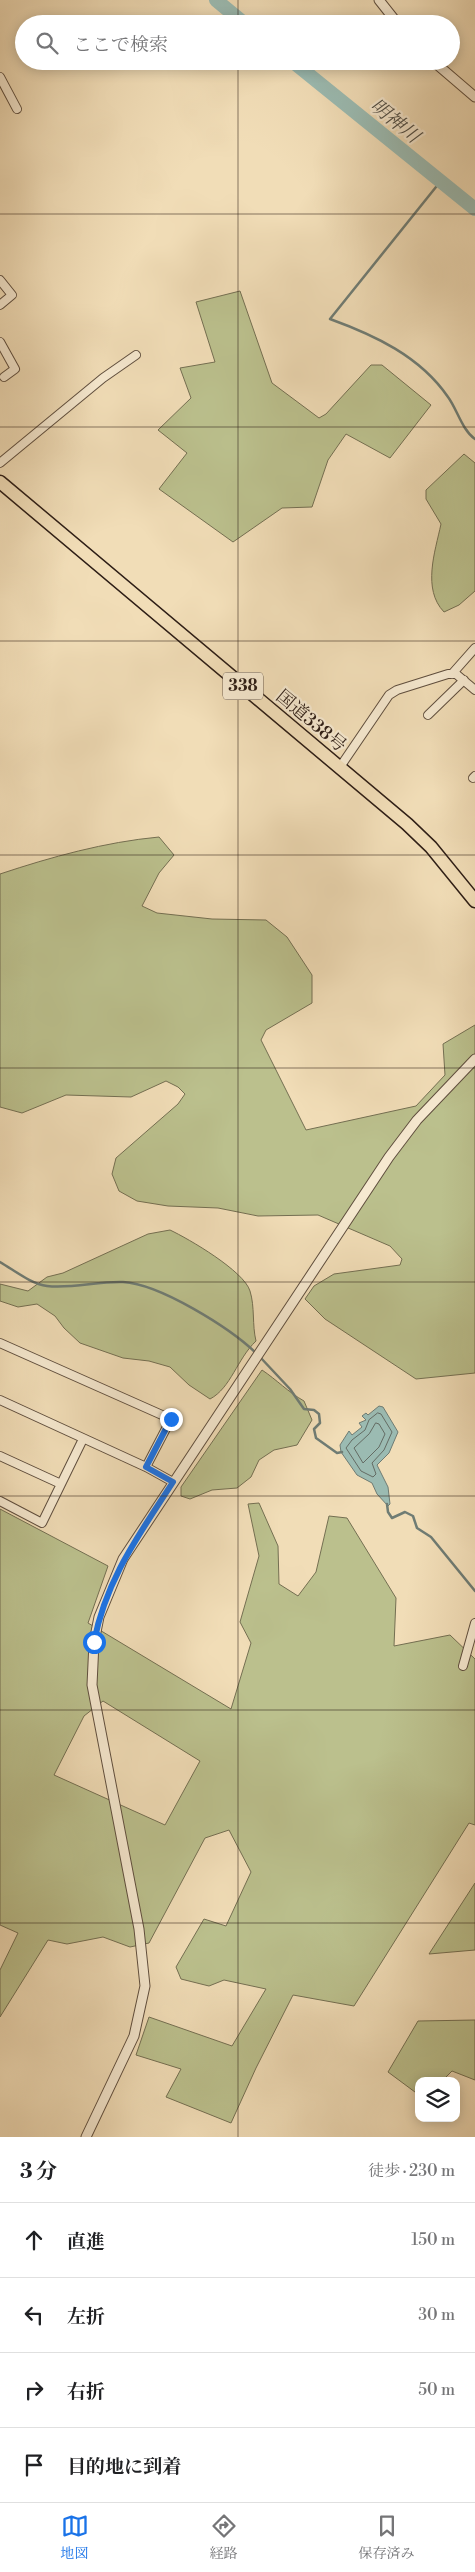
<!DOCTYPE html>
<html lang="ja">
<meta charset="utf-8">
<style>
:root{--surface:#fff;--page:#f2f2f2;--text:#202124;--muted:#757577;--line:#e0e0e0;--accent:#1a73e8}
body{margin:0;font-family:"Libre Bodoni","Noto Serif JP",serif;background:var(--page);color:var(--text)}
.controls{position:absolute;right:15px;bottom:15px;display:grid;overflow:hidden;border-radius:10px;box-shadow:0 2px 12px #0003}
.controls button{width:45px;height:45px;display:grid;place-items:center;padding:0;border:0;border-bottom:1px solid var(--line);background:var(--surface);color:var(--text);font:25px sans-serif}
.stop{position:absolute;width:15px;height:15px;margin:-11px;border:4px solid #1a73e8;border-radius:50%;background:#fff}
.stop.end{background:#1a73e8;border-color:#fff;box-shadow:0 1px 5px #0008}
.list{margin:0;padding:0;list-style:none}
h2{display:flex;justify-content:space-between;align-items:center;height:65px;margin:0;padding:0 20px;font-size:21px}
h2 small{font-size:16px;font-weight:400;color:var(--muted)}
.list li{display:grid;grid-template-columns:32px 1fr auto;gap:15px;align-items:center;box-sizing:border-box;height:75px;padding:0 20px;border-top:1px solid var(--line)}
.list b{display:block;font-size:19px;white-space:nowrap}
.list em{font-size:16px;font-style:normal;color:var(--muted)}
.icon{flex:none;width:28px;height:28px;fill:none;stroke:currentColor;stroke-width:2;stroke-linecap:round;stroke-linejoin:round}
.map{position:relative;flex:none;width:475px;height:2137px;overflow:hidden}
.search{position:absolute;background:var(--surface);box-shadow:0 2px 12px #0003;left:15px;right:15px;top:15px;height:55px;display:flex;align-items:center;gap:12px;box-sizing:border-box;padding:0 18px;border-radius:28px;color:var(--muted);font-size:19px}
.sheet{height:365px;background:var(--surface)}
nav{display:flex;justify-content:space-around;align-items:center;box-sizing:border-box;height:70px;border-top:1px solid var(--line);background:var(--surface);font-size:14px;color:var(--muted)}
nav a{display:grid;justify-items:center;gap:2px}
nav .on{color:var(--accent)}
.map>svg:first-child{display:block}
.green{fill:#bbc08d;stroke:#746f52;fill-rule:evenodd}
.water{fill:#9bbbb2;stroke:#6f7c74}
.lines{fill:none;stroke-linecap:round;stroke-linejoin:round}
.shore{stroke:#646c64;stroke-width:1}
.stream{stroke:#6f7c74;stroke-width:2.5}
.river{stroke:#9bbbb2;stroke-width:14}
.minor-casing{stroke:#5f4e3e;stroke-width:10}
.tertiary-casing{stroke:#5f4e3e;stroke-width:11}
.trunk-casing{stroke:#2e1e16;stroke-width:15}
.minor{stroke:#f6e9d0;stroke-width:8}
.tertiary{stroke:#f6e9d0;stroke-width:9}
.trunk{stroke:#f1ddb7;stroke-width:12}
.route{stroke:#1a73e8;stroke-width:6}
.grid{fill:none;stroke:#2e1e16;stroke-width:1;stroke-opacity:0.55}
.labels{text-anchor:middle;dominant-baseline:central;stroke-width:4.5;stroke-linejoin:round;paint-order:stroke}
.shield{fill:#f6e9d0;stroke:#6a5b4e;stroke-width:1}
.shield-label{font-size:16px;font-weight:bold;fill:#2e1e16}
.street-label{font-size:18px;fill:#2e1e16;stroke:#f6e9d0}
.water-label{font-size:19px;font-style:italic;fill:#4f4d45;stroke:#f6e9d0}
</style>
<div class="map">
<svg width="475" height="2137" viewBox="0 0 475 2137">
<rect width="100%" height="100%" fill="#f1ddb7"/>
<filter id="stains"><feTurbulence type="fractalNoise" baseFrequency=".004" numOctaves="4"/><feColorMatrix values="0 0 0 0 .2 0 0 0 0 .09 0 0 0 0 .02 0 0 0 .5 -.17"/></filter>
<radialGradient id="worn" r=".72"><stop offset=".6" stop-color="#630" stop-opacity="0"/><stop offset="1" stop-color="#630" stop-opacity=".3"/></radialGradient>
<path class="green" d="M240 291 272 383 319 418 326 414 371 365H382L431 405 390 458 346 434 328 460 312 507 282 508 233 542 159 489 187 453 158 430 191 398 180 368 215 362 196 302Z
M464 454 475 463V591L459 605 444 612C422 589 435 552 441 524L426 499V490Z
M159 837 174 855 159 873 142 906 157 913 212 919 266 920 287 937 312 975V1003L266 1030 261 1040 306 1130 416 1106 445 1075 443 1044 475 1025V1373L416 1379 325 1319 305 1299 314 1286 334 1274 400 1265 402 1259 390 1246 318 1215 258 1216 218 1208 168 1206 137 1201 119 1191 112 1174 116 1158 178 1104 185 1094 178 1087 166 1081 131 1097 66 1095 22 1113 0 1107V874C51 857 105 842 159 837Z
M170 1230C189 1239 244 1271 250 1291 255 1307 252 1325 256 1341 237 1359 231 1388 210 1399L189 1385 170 1367 149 1361 123 1358 80 1343 64 1328 55 1316 37 1304 18 1307 0 1301V1284L28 1291 47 1277 63 1273 148 1234Z
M262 1370C277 1380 288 1392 304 1401L312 1420 297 1445 274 1450 259 1460 251 1477 237 1488 212 1490 190 1499 181 1496V1487Z
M259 1503 278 1546 279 1584 298 1596 316 1572 329 1516 347 1518 396 1598 394 1646 450 1635 475 1659V1825L469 1823 354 2006 293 1995 256 2068 231 2123 166 2097 181 2069 136 2055 149 2017 232 2046 266 1989 224 1980 209 1986 181 1979 176 1967 204 1919 226 1926 251 1872 229 1830 205 1838 149 1943 130 1947 103 1937 67 1944 48 1940 0 2017V1970L18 1933 0 1925V1509L108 1566 88 1623 231 1709 251 1643 240 1622 259 1556 248 1504ZM103 1701 200 1761 165 1825 54 1775 84 1716Z
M475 1883V1950L429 1954Z
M475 2020V2080L452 2071 442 2081H419V2095L388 2072 418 2021Z"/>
<path class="water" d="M379 1406 383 1407 398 1432 389 1453 377 1465 388 1487 390 1504 388 1506 377 1494 372 1483 357 1475 341 1452 340 1445 349 1431 352 1435 362 1427 359 1423 366 1420 362 1416 366 1413 368 1415Z"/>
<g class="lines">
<path class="shore" d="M378 1413 381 1414 392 1432 384 1450 372 1463 376 1474 373 1477 361 1471 346 1448 352 1440 365 1430 369 1420Z
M376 1423 379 1424 385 1434 379 1447 363 1463 354 1448 369 1434Z"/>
<path class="stream" d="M440 182 330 319C374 335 420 356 448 397 457 409 462 430 475 439
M0 1262C14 1270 31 1284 47 1286 72 1289 98 1281 123 1282 160 1284 230 1328 256 1353
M260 1357 290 1389 304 1409 314 1410 319 1414 320 1423 314 1429 316 1438 337 1453 342 1452
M387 1504 388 1512 392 1518 405 1512 413 1516 417 1528 431 1537 475 1591"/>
<path class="river" d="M216 0 245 24
M292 61 475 209"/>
<g class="minor-casing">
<path id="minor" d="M0 77 17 109
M0 280 12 295 0 305
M0 342 15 369 4 377
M0 463 103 378 136 355
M452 674 475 648
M428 715 464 680
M340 767 389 695 397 690 448 674H456L475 690
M473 778 475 776
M0 1343 171 1419 146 1467
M0 1400 146 1467 173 1482
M0 1456 61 1484
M0 1501 42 1523 83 1439
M463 1666 475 1623"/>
</g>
<g class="tertiary-casing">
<path id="tertiary" d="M379 0 398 24
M433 61 475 97
M86 2137 134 2036 145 1986 139 1929 92 1685 94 1642 99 1617 123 1559 389 1157 417 1120 475 1059"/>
</g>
<g class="trunk-casing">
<path id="trunk" d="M0 482 407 824 431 847 475 901"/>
</g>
<use href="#minor" class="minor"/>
<use href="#tertiary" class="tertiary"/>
<use href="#trunk" class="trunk"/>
</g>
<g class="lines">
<path class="route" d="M94 1642C106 1579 139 1535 173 1482L146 1467 171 1419"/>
</g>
<path class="grid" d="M238 0V24M238 61V2137M0 214H475M0 427H475M0 641H475M0 855H475M0 1068H475M0 1282H475M0 1496H475M0 1710H475M0 1923H475"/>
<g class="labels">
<rect class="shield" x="223" y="672.5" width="40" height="27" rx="4"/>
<g class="shield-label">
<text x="243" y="686">338</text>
</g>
<g class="street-label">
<text transform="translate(311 721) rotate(40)">国道338号</text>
</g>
<g class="water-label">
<text transform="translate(395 121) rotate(39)">明神川</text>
</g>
</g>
<rect width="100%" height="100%" filter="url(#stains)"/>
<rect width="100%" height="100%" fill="url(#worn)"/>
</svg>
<div class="controls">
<button><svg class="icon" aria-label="layers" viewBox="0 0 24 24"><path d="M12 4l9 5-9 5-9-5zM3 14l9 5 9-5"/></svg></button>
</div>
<div class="stop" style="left:94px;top:1642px"></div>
<div class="stop end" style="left:171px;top:1419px"></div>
<div class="search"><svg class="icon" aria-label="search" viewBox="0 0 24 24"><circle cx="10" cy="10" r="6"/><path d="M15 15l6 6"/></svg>ここで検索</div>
</div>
<section class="sheet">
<h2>3 分<small>徒歩 · 230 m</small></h2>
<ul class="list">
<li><svg class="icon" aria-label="ahead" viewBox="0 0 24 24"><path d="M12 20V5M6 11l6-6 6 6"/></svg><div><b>直進</b></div><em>150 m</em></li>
<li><svg class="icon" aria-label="left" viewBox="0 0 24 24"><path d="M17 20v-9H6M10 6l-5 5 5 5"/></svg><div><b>左折</b></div><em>30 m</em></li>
<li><svg class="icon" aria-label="right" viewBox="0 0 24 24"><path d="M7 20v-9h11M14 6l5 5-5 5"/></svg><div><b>右折</b></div><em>50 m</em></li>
<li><svg class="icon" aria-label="arrive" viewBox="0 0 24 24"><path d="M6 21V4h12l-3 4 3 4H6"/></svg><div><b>目的地に到着</b></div></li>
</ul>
</section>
<nav>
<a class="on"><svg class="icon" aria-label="map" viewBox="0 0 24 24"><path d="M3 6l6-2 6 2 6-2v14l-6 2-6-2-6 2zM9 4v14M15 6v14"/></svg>地図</a>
<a><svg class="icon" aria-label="directions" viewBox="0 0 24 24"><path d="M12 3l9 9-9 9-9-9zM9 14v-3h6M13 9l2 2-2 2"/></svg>経路</a>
<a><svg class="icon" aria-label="saved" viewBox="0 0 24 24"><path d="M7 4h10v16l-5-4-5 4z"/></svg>保存済み</a>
</nav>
